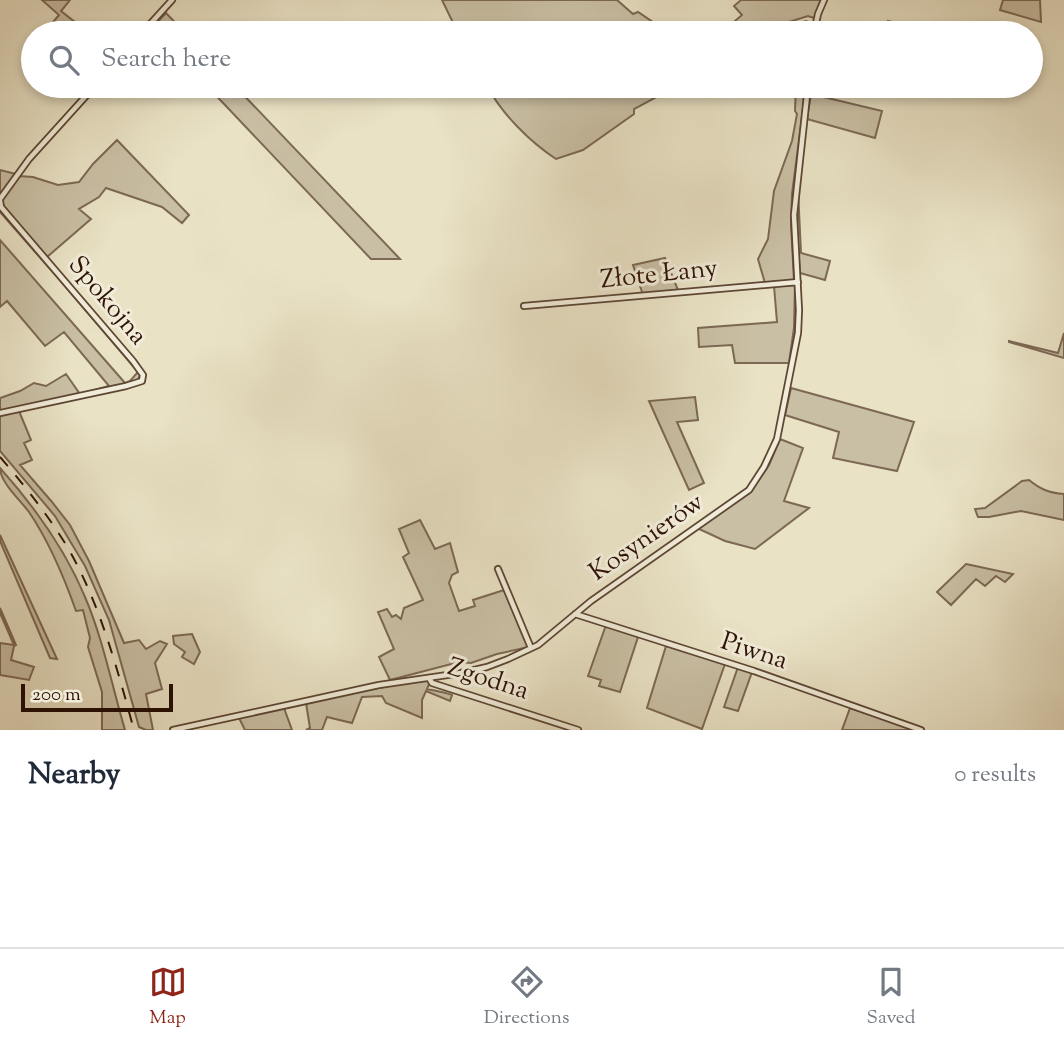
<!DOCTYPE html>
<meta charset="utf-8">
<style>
:root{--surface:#fff;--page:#f2f2f3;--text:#1f2937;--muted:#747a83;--line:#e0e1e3;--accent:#8f2418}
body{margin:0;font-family:"Sorts Mill Goudy",serif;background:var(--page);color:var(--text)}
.scale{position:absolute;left:21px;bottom:18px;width:152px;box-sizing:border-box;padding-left:7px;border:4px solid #2e1204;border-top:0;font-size:19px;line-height:24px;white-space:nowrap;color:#2e1204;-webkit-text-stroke:5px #f1ecd9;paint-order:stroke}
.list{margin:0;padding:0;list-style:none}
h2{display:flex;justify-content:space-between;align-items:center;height:91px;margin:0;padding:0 28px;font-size:30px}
h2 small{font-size:23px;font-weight:400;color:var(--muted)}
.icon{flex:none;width:38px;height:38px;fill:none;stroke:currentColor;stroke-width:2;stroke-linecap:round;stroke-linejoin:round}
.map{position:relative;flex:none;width:1064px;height:730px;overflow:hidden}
.search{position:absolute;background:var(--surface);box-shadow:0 4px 10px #0003;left:21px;right:21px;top:21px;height:77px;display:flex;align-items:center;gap:18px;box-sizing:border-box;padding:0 24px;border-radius:38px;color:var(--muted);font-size:26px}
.sheet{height:217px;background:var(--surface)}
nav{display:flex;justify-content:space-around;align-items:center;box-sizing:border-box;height:98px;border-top:2px solid var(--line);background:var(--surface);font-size:19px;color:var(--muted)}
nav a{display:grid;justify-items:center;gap:4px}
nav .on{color:var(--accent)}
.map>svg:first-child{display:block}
.green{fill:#c9bfa4;stroke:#7c6854;stroke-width:2}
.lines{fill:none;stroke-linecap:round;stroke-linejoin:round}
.street-casing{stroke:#5d4634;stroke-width:8}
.street{stroke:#f1ecd9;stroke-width:4.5}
.rail{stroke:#2e1204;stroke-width:2;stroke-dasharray:12 12;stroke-linecap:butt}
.labels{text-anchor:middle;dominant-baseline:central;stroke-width:6;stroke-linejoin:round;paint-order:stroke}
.street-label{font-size:26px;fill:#2e1204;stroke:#f1ecd9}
</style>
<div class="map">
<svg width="1064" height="730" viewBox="0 0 1064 730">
<rect width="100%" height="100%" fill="#e9e2c5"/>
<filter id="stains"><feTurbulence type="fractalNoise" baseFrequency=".00286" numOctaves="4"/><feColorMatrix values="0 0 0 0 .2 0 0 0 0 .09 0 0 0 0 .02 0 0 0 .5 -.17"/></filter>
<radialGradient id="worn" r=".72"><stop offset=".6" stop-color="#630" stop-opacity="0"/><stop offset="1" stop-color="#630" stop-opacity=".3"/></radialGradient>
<path class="green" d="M42 0H70L61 11 89 33H55L48 28 59 15Z
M442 0H617L633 14 638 12 669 33H458Z
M741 0H821L814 18 808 16 753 33H721L742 15 734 6Z
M1003 0H1040L1041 22 1000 10Z
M166 13 185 33H157L152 28Z
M806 21 812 24V33H795L794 25Z
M888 21 939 33H884Z
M207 86H235L400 259H371Z
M487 86H695C687 93 671 100 660 95L634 109V114L583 150 556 159C529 141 502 114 487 86Z
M796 86H806L792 194 791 225 794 281 765 283 758 259 768 239 774 191 792 141 797 114 795 111Z
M811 94 882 111 875 138 807 119Z
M117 140 189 215 182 223 162 207 106 188 99 197 79 209 91 219 47 257 3 205 2 198 19 176 33 177 58 185 79 182 93 164Z
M0 170 16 174 0 195Z
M798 190 801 253 830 261 825 280 800 273 797 234Z
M0 208 140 373C140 379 137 381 132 383L0 412V398L20 391 34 383 46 386 66 374 80 394 109 386 64 332 45 346 7 301 0 307V240L125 383 130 381 138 372 58 278 0 212Z
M665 258 678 290 643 295 633 265Z
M795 285 794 328 789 363H735L732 345 699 347 698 328 777 322 774 286Z
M1064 333V358L1009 342V341L1058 353Z
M791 388 914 422 897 471 833 458 839 432 785 415Z
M695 397 698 420 677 422 704 483 689 490 649 401Z
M19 411 31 440 24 443 32 460 20 465 52 502 70 525 89 561 124 643 139 640 146 649 160 641 167 644 155 663 162 689 146 694 153 730H146L139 727 109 620 85 566 55 516 0 451V416Z
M780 439 803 448 784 501 809 508 755 549 725 541 697 528 751 491 769 465Z
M0 468C34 506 65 549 85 597 103 639 112 686 125 730H102V692L88 647 90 638 83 610 76 611C64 577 50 543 29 512 20 500 0 482 0 468Z
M1029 480C1040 489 1049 493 1064 494V520L1021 511 989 517H978L975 509 985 508 1022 481Z
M420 520 435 549 450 543 458 572 452 575 449 583 459 611 475 606 473 600 504 590 529 647 497 654 471 663 459 662 390 680 379 657 394 649 378 612 387 609 392 617 396 615 401 619 404 608 423 600 403 557 409 553 399 529Z
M0 535 57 659 50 658 0 541Z
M966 564 1013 574 1005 582 996 576 985 586 976 579 951 605 937 592Z
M0 608 16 645 14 646 11 660 34 667 29 680 0 675V643L14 645 0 613Z
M606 625 638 637 620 692 599 686 601 680 588 676Z
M192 634 200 652 194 664 182 657 185 652 174 644 173 636Z
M666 646 725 664 702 729 647 708Z
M738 667 752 672 738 711 724 707Z
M424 680 430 682 427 689C436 691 444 692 452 695L450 701 426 691 422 700V718L386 703 382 696 362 697 352 723 327 717 322 730H306L310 728 306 703 361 691Z
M284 708 292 730H245L239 718Z
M850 708 911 728V730H842Z"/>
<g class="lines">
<g class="street-casing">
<path id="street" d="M142 33 172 0
M814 33 818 14 824 0
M0 199 29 159 95 86
M0 201 1 207 133 361 143 375 142 381 126 386 0 413
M524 306 798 282
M498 569 531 648
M575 614 754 671 921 730
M429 678 432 683 578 730
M173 730 379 685 461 673 487 667 508 659 538 645 591 601 749 490 764 467 777 439 798 333 799 310 794 215 808 86"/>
</g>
<use href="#street" class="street"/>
<path class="rail" d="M0 457C25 486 48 515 68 548 100 604 117 668 134 730"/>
</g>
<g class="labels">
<g class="street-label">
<text transform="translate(659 275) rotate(-6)">Złote Łany</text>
<text transform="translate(107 301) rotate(50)">Spokojna</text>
<text transform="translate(647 538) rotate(-35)">Kosynierów</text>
<text transform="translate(754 652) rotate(18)">Piwna</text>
<text transform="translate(488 680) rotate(18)">Zgodna</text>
</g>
</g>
<rect width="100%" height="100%" filter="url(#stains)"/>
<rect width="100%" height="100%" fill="url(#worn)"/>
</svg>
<div class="scale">200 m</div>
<div class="search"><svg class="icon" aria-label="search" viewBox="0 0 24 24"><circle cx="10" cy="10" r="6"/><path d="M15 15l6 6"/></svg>Search here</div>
</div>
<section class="sheet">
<h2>Nearby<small>0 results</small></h2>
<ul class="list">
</ul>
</section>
<nav>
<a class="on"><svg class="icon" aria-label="map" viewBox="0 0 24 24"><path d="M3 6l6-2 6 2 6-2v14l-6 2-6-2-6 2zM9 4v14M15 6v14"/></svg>Map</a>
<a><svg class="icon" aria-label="directions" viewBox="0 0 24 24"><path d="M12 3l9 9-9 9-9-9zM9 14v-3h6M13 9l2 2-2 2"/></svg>Directions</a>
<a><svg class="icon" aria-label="saved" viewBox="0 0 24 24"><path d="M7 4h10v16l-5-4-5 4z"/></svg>Saved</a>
</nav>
